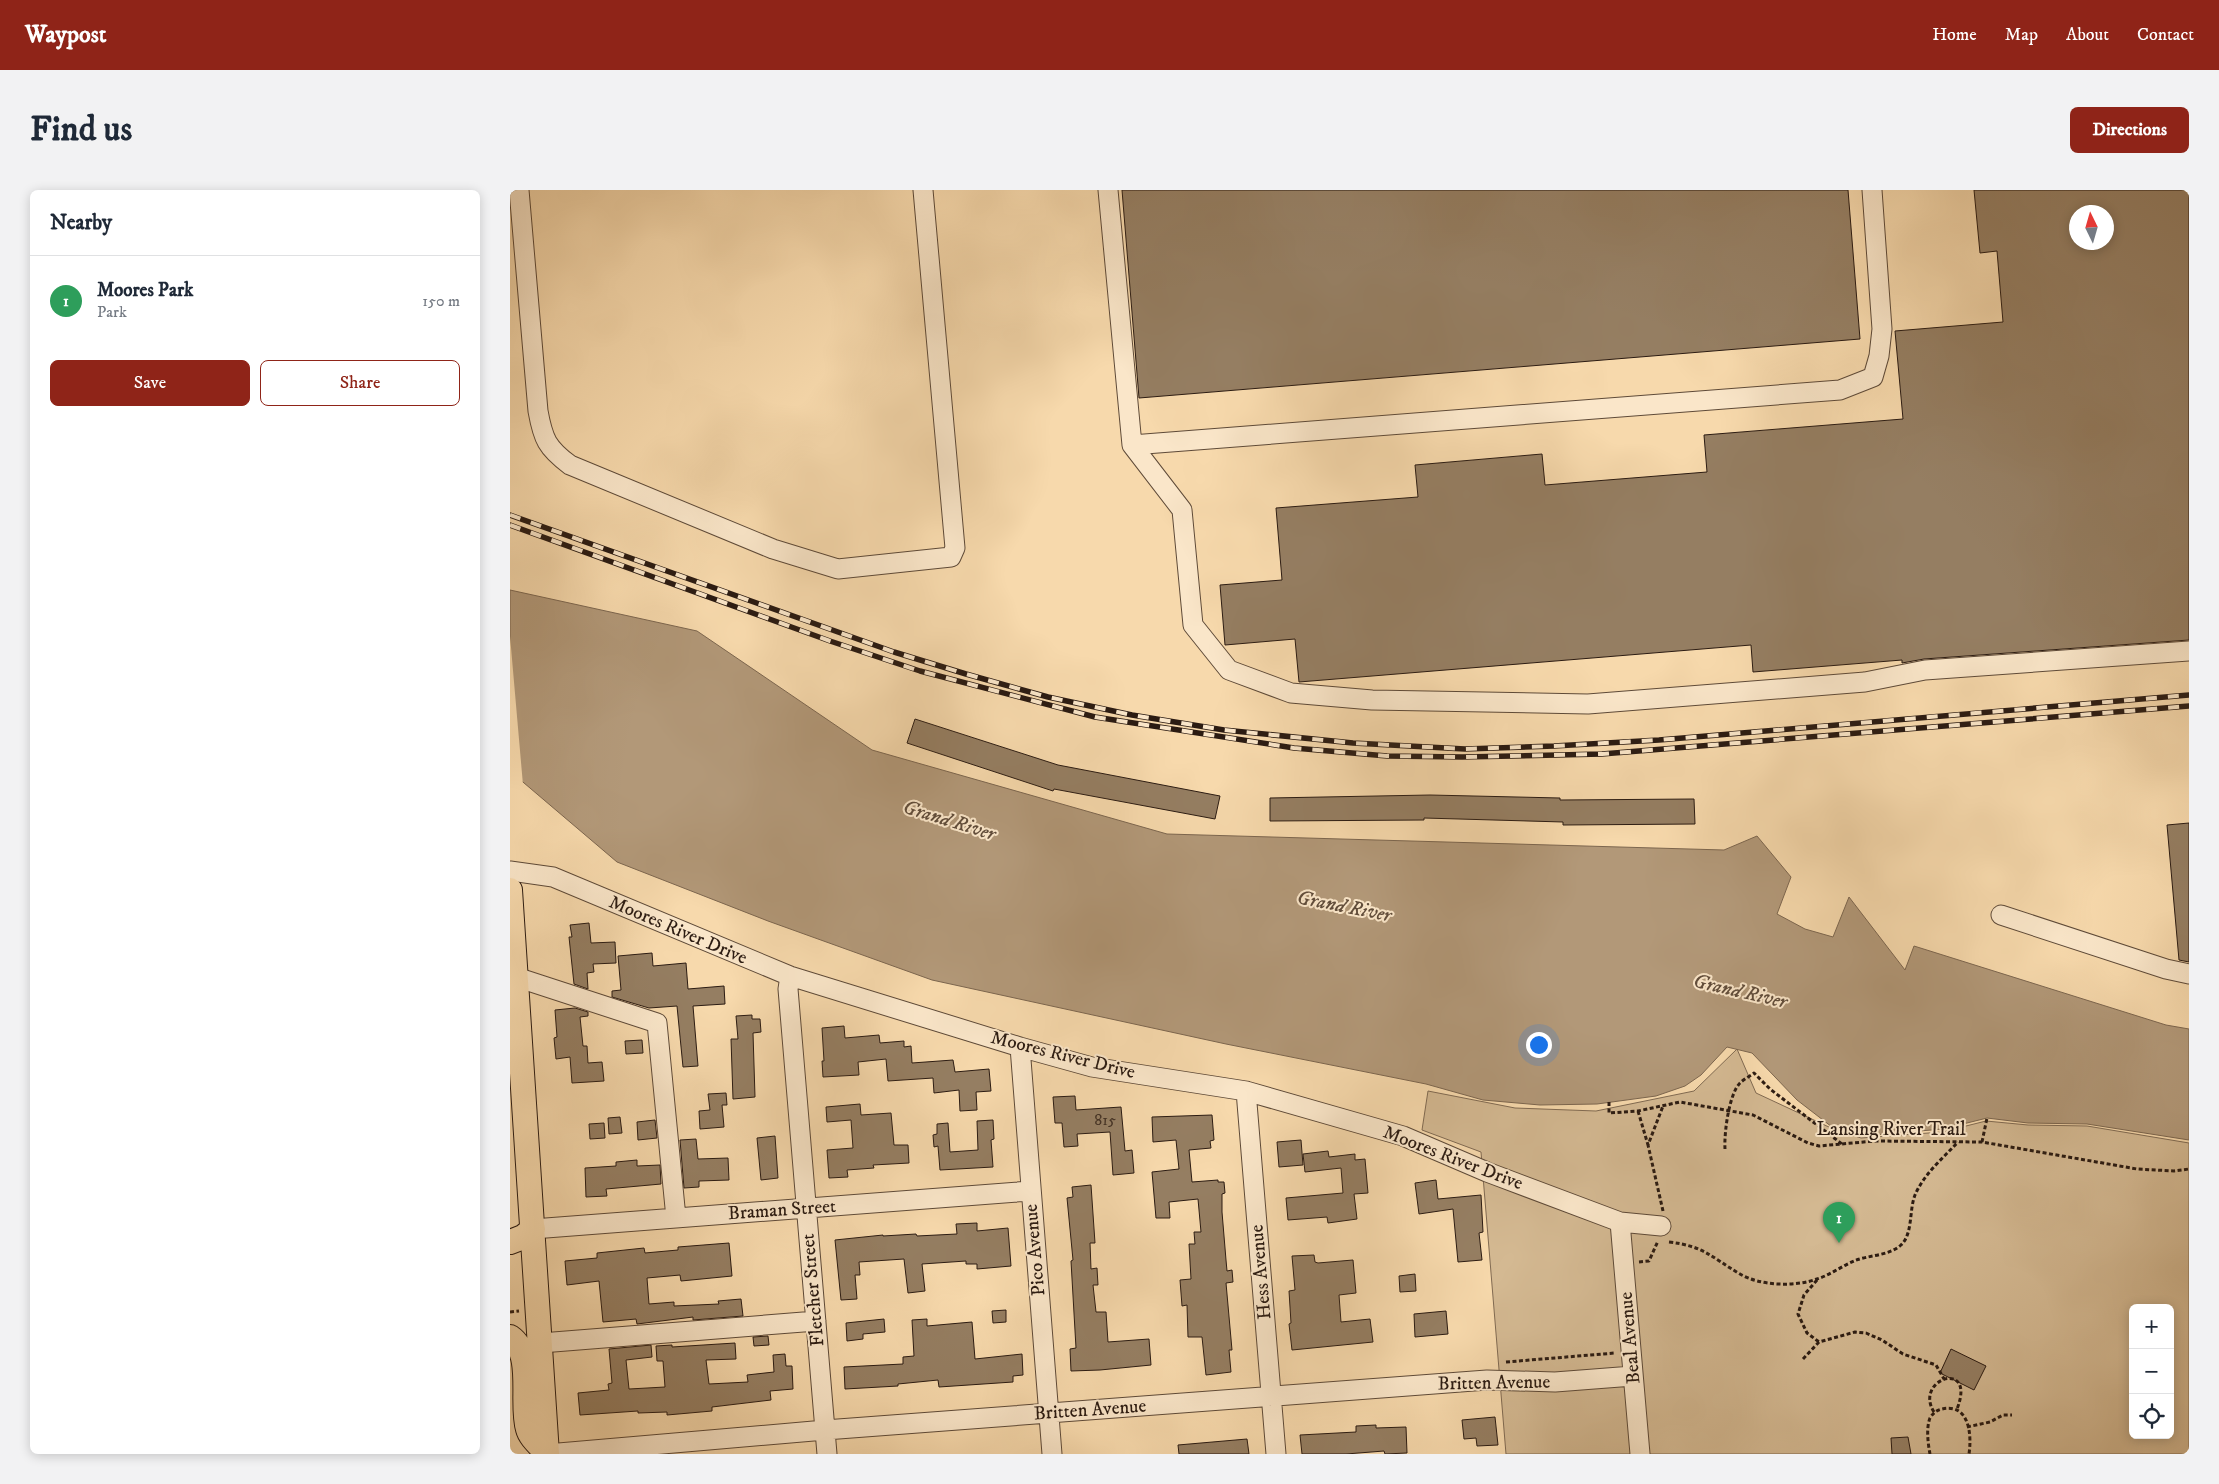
<!DOCTYPE html>
<meta charset="utf-8">
<style>
:root{--surface:#fff;--page:#f2f2f3;--text:#1f2937;--muted:#747a83;--line:#e0e1e3;--accent:#8f2418}
body{margin:0;font-family:"IM FELL DW Pica",serif;background:var(--page);color:var(--text)}
.controls{position:absolute;right:15px;bottom:15px;display:grid;overflow:hidden;border-radius:8px;box-shadow:0 2px 12px #0003}
.controls button{width:45px;height:45px;display:grid;place-items:center;padding:0;border:0;border-bottom:1px solid var(--line);background:var(--surface);color:var(--text);font:25px sans-serif}
.compass{position:absolute;left:1559px;top:15px;width:45px;height:45px;border-radius:50%;background:var(--surface);box-shadow:0 2px 12px #0003;rotate:355deg}
.you{position:absolute;left:1028px;top:854px;width:18px;height:18px;margin:-12px;border:4px solid #fff;border-radius:50%;background:#1a73e8;box-shadow:0 0 0 8px #1a73e833}
.badge{display:grid;place-items:center;width:32px;height:32px;border-radius:50%;background:var(--accent);color:#fff;font-size:16px;font-weight:700}
.pin{position:absolute;translate:-50% -41px;filter:drop-shadow(0 1px 2px #0008)}
.pin::after{content:'';position:absolute;top:26px;width:18px;height:15px;background:inherit;clip-path:polygon(0 0,100% 0,50% 100%)}
.list{margin:0;padding:0;list-style:none}
h2{display:flex;justify-content:space-between;align-items:center;height:65px;margin:0;padding:0 20px;font-size:21px}
h2 small{font-size:16px;font-weight:400;color:var(--muted)}
.list li{display:grid;grid-template-columns:32px 1fr auto;gap:15px;align-items:center;box-sizing:border-box;height:90px;padding:0 20px;border-top:1px solid var(--line)}
.list b{display:block;font-size:19px;white-space:nowrap}
.list p{margin:0;font-size:16px;white-space:nowrap;color:var(--muted)}
.list em{font-size:16px;font-style:normal;color:var(--muted)}
.actions{display:flex;gap:10px;padding:15px 20px}
.actions a{flex:1;padding:11px 0;border:1px solid var(--accent);border-radius:8px;text-align:center;font-size:18px;color:var(--accent)}
.actions .main{background:var(--accent);color:#fff}
.icon{flex:none;width:28px;height:28px;fill:none;stroke:currentColor;stroke-width:2;stroke-linecap:round;stroke-linejoin:round}
.map{position:relative;flex:none;width:1679px;height:1264px;overflow:hidden;border-radius:8px}
header{display:flex;align-items:center;gap:30px;box-sizing:border-box;height:70px;padding:0 25px;background:var(--accent);color:#fff}
header strong{font-size:24px}
nav{display:flex;gap:28px;margin-inline-start:auto;font-size:18px}
.intro{display:flex;align-items:center;justify-content:space-between;box-sizing:border-box;height:120px;padding:0 30px}
h1{margin:0;font-size:35px}
.button{padding:12px 22px;border-radius:8px;background:var(--accent);color:#fff;font-size:18px;font-weight:700}
main{display:flex;gap:30px;padding:0 30px}
aside{flex:1;background:var(--surface);border-radius:8px;box-shadow:0 2px 12px #0003}
.map>svg:first-child{display:block}
.green{fill:#d4b992;stroke:#806a52;fill-rule:evenodd}
.water{fill:#b29878;stroke:#7c664f}
.pier{fill:#f7d9ac}
.building{fill:#957e62;stroke:#2b1b12;fill-rule:evenodd}
.lines{fill:none;stroke-linecap:round;stroke-linejoin:round}
.minor-casing{stroke:#5e4a38;stroke-width:21}
.major-casing{stroke:#2b1b12;stroke-width:26}
.path{stroke:#2b1b12;stroke-width:3;stroke-dasharray:4 2.5;stroke-linecap:butt}
.minor{stroke:#fae6c9;stroke-width:19}
.major{stroke:#f7d9ac;stroke-width:24}
.rail-casing{stroke:#2b1b12;stroke-width:5.5}
.rail{stroke:#fae6c9;stroke-width:4;stroke-dasharray:11;stroke-linecap:butt}
.labels{text-anchor:middle;dominant-baseline:central;stroke-width:4;stroke-linejoin:round;paint-order:stroke}
.number-label{font-size:16px;fill:#463426}
.street-label{font-size:19px;fill:#2b1b12;stroke:#fae6c9}
.water-label{font-size:20px;font-style:italic;fill:#614d3b;stroke:#fae6c9}
</style>
<header>
<strong>Waypost</strong>
<nav><a>Home</a><a>Map</a><a>About</a><a>Contact</a></nav>
</header>
<div class="intro"><h1>Find us</h1><a class="button">Directions</a></div>
<main>
<aside>
<h2>Nearby<small></small></h2>
<ul class="list">
<li><span class="badge" style="background:#2e9e5b">1</span><div><b>Moores Park</b><p>Park</p></div><em>150 m</em></li>
</ul>
<div class="actions"><a class="main">Save</a><a>Share</a></div>
</aside>
<div class="map">
<svg width="1679" height="1264" viewBox="0 0 1679 1264">
<rect width="100%" height="100%" fill="#f7d9ac"/>
<filter id="stains"><feTurbulence type="fractalNoise" baseFrequency=".004" numOctaves="4"/><feColorMatrix values="0 0 0 0 .2 0 0 0 0 .09 0 0 0 0 .02 0 0 0 .5 -.17"/></filter>
<radialGradient id="worn" r=".72"><stop offset=".6" stop-color="#630" stop-opacity="0"/><stop offset="1" stop-color="#630" stop-opacity=".3"/></radialGradient>
<path class="green" d="M1227 859 1246 903 1321 938 1351 948 1432 942 1476 931 1518 935 1577 936 1679 953V1264H996L971 962 912 940 918 901 1005 918 1086 921 1184 901ZM1623 1118H1660V1245H1623Z"/>
<path class="water" d="M0 400 187 441 362 560 657 644 1214 660 1247 646 1281 687 1267 724 1295 739 1323 747 1339 707 1395 780 1404 756 1656 835 1679 839V950L1577 934 1518 933 1477 928 1433 939 1351 946 1322 937 1287 910 1242 863 1217 857 1191 885 1175 896 1146 906 1087 914 1030 915 973 910 916 894 716 854 422 790 258 731 107 672 7 587 0 586Z"/>
<path class="pier" d="M0 446 13 595 6 589 0 588Z"/>
<path class="building" d="M612 0H1338L1350 149 629 208Z
M1464 0H1679V450L1414 469 1392 473V470L1243 482 1241 455 789 492 785 449 715 455 710 395 772 390 766 318 908 307 905 275 1032 264 1035 295 1197 282 1194 245 1393 229 1385 141 1493 132 1487 61 1470 63ZM1566 22H1596V52H1566Z
M405 529 548 575 710 606 705 629 544 599 543 601 397 553Z
M920 605 1050 608V610L1184 609 1185 634 1053 635V632L914 628V630L760 631V608Z
M1679 633V772L1669 770 1657 635Z
M79 733 81 753 105 752 106 773 83 774 84 782 77 783 78 799 64 794 59 747H62L60 735Z
M142 763 143 776 176 773 178 799 214 796 215 814 183 816 188 876 173 877 167 816 139 818 102 807V801L111 800 108 766Z
M65 818 78 822V826L70 827 73 856H77L78 873 92 872 94 891 62 893 60 867 46 869 44 848 47 847 45 820Z
M242 825V829H250L251 842 243 843 245 907 223 909 221 849H228L226 826Z
M334 836 335 848 369 845 370 853 394 851V857L401 856 402 873 443 870 445 882 479 879 481 901 466 902 467 920 450 921 449 900 424 903 423 888 378 891 376 869 348 872 349 885 313 887 312 871H314L312 838Z
M132 850 133 863 116 864 115 851Z
M216 903 217 915H212L214 937 190 939 189 921 200 920 198 904Z
M565 906 566 920 611 917 615 961 622 960 624 983 603 985 600 942 567 944 568 956 554 957 552 933H545L543 907Z
M350 914 351 925 381 923 384 955H398L399 973 363 975 364 978 337 980 338 987 319 988 317 960 343 958 341 930 317 932 316 917Z
M702 925 704 950 700 951 701 958 679 960 682 992 708 990V992H714L715 1003 712 1004V1022L716 1070 717 1081 722 1080 723 1092 716 1093 722 1160H719L721 1182 696 1185 692 1147H678L677 1115 672 1116 670 1090 681 1089 679 1054H685L684 1042H691L688 1009 659 1012 660 1028H646L642 982 669 979 666 950 643 952 642 927Z
M110 927 112 943 99 944 98 928Z
M145 930 147 948 128 950 127 932Z
M483 930 484 949 481 950 483 977 430 980 428 956 424 957 423 945 427 944V934L438 933 440 962 468 960 467 931Z
M94 933 95 948 80 949 79 934Z
M265 946 268 988 251 990 247 948Z
M186 949 188 969 218 968 219 990 189 991V997L174 998 170 950Z
M791 950 793 975 769 977 767 952Z
M818 961 819 967 845 964V970L855 969 858 1003 844 1004 847 1029 818 1033 817 1027 778 1030 776 1008 833 1003 831 978 795 982 793 964Z
M127 970V976L150 975 151 994 96 999 97 1006 76 1007 75 978 106 976V972Z
M926 990 928 1009 971 1005 973 1042 969 1043 972 1070 948 1072 943 1019 909 1024 905 993Z
M581 995 585 1053H580L581 1079 587 1078 588 1095H583L586 1122H596L598 1152 639 1149 641 1175 590 1180 561 1181 560 1159 566 1158 561 1071 563 1070 557 1008 563 1007 562 997Z
M467 1033V1041L498 1038 501 1076 467 1079V1074H456V1071L412 1074 415 1101 398 1103 394 1069 349 1072 350 1085H345L347 1109 331 1110 325 1050 373 1045V1046L406 1044 407 1046 447 1044 446 1034Z
M219 1053 222 1086 171 1091 170 1085 137 1088 139 1114 164 1112V1116L209 1114 208 1111 231 1109 233 1126 183 1130V1127L127 1134 126 1129 93 1132 89 1091 57 1095 55 1071 87 1068V1063L134 1058 135 1063 168 1060V1057Z
M804 1065 805 1072 808 1073 843 1070 846 1103 829 1105 831 1132 860 1129 863 1152 782 1160 779 1134 781 1133 779 1101 785 1100 782 1066Z
M905 1084 906 1101 890 1102 889 1086Z
M496 1120V1132L483 1133 482 1121Z
M936 1121 938 1144 905 1147 904 1124Z
M374 1129 375 1142 353 1144V1149L337 1151 336 1133Z
M417 1129V1136L462 1132 465 1169 512 1164 513 1185 503 1186V1192L429 1197 428 1190 388 1194V1196L335 1199 334 1177 393 1174V1167L404 1166 402 1130Z
M258 1146 259 1155 244 1156 243 1147Z
M225 1153 226 1169 196 1170 199 1194 238 1192 237 1185 264 1182 263 1165 275 1164 276 1176H282L283 1199 260 1201 261 1210 202 1217V1221L157 1225V1222L128 1223V1221L70 1225 68 1203 99 1200 98 1194 102 1193 99 1159 141 1155 142 1167 116 1170 119 1199 155 1197 153 1171H147L146 1156 162 1155V1157Z
M1441 1159 1476 1176 1464 1200 1430 1183Z
M985 1227 988 1255 967 1256 966 1248 954 1249 952 1230Z
M866 1235V1238L896 1237 897 1263 875 1264 874 1261 836 1264H792L790 1245 846 1242V1236Z
M1398 1247 1401 1264H1382L1381 1248Z
M737 1249 739 1264H669L668 1255Z"/>
<g class="lines">
<g class="minor-casing">
<path id="minor" d="M9 0 28 221C33 249 37 258 60 275L263 359 328 379 441 367 445 358 413 0
M598 0 622 255 672 320 683 435 719 480 781 503 862 510 1078 514 1355 492 1415 480 1679 461
M622 255 1330 200 1363 187 1369 166 1372 139 1362 0
M0 681 43 687 280 786 510 857 582 877 736 901 893 946 977 982 1110 1032 1151 1036
M1491 725 1656 779 1679 784
M280 786 278 799 317 1264
M6 787 147 833 166 1028
M510 857 542 1264
M736 901 766 1264
M1110 1032 1130 1264
M23 1039 520 1001
M31 1153 306 1131
M37 1264 315 1240 977 1190 1045 1192 1123 1186"/>
</g>
<g class="major-casing">
<path id="major" d="M0 700 37 1264
M0 1052 13 1047 23 1039
M0 1147C25 1164 10 1214 18 1239 20 1248 32 1257 37 1264"/>
</g>
<path class="path" d="M1099 912V923L1128 921 1170 912 1243 925 1298 953 1309 956 1365 951 1472 952 1627 979 1664 981 1679 979
M1128 921 1138 955
M1472 952 1477 928
M1215 959C1214 943 1219 904 1230 893 1234 889 1240 886 1244 883L1260 899 1332 954
M1153 1021 1138 955 1153 916
M1159 1052C1194 1056 1201 1067 1230 1084 1250 1096 1285 1097 1307 1089 1320 1085 1332 1076 1344 1071 1358 1065 1379 1066 1391 1055 1403 1044 1399 1020 1405 1005 1414 984 1433 968 1448 952
M1129 1072 1139 1071 1148 1051
M1307 1090 1294 1105 1288 1124 1297 1143 1309 1152
M0 1122 9 1121
M1293 1169 1309 1152 1345 1142 1356 1143 1372 1150 1393 1164 1426 1175 1434 1189
M996 1172 1105 1163
M1424 1222C1403 1189 1467 1168 1447 1219
M1457 1237 1480 1232 1493 1225H1502
M1420 1264C1418 1254 1416 1238 1420 1228 1423 1223 1427 1220 1432 1219 1459 1213 1462 1244 1459 1264"/>
<use href="#minor" class="minor"/>
<use href="#major" class="major"/>
<g class="rail-casing">
<path id="rail" d="M0 325 384 462 456 484 538 507 622 525 714 540 843 553 955 559 1044 556 1149 550 1679 505
M0 335 320 451 410 481 585 527 784 558 877 566 952 567 1092 564 1679 516"/>
</g>
<use href="#rail" class="rail"/>
</g>
<g class="labels">
<g class="number-label">
<text x="595" y="930">815</text>
</g>
<g class="street-label">
<text transform="translate(168 740) rotate(23)">Moores River Drive</text>
<text transform="translate(553 865) rotate(14)">Moores River Drive</text>
<text x="1381" y="939">Lansing River Trail</text>
<text transform="translate(943 968) rotate(21)">Moores River Drive</text>
<text transform="translate(272 1020) rotate(-4)">Braman Street</text>
<text transform="translate(525 1060) rotate(-95)">Pico Avenue</text>
<text transform="translate(751 1082) rotate(-95)">Hess Avenue</text>
<text transform="translate(303 1100) rotate(-95)">Fletcher Street</text>
<text transform="translate(1120 1148) rotate(-95)">Beal Avenue</text>
<text transform="translate(984 1193) rotate(-1)">Britten Avenue</text>
<text transform="translate(580 1220) rotate(-4)">Britten Avenue</text>
</g>
<g class="water-label">
<text transform="translate(439 631) rotate(17)">Grand River</text>
<text transform="translate(834 717) rotate(11)">Grand River</text>
<text transform="translate(1230 802) rotate(13)">Grand River</text>
</g>
</g>
<rect width="100%" height="100%" filter="url(#stains)"/>
<rect width="100%" height="100%" fill="url(#worn)"/>
</svg>
<div class="controls">
<button>+</button>
<button>−</button>
<button><svg class="icon" aria-label="locate" viewBox="0 0 24 24"><circle cx="12" cy="12" r="6"/><path d="M12 2v4M12 18v4M2 12h4M18 12h4"/></svg></button>
</div>
<svg class="compass" viewBox="-18 -18 36 36"><path d="M0-13l5 13h-10z" fill="#e53935"/><path d="M0 13l5-13h-10z" fill="#747a83"/></svg>
<div class="you"></div>
<div class="pin badge" style="left:1329px;top:1053px;background:#2e9e5b">1</div>
</div>
</main>
